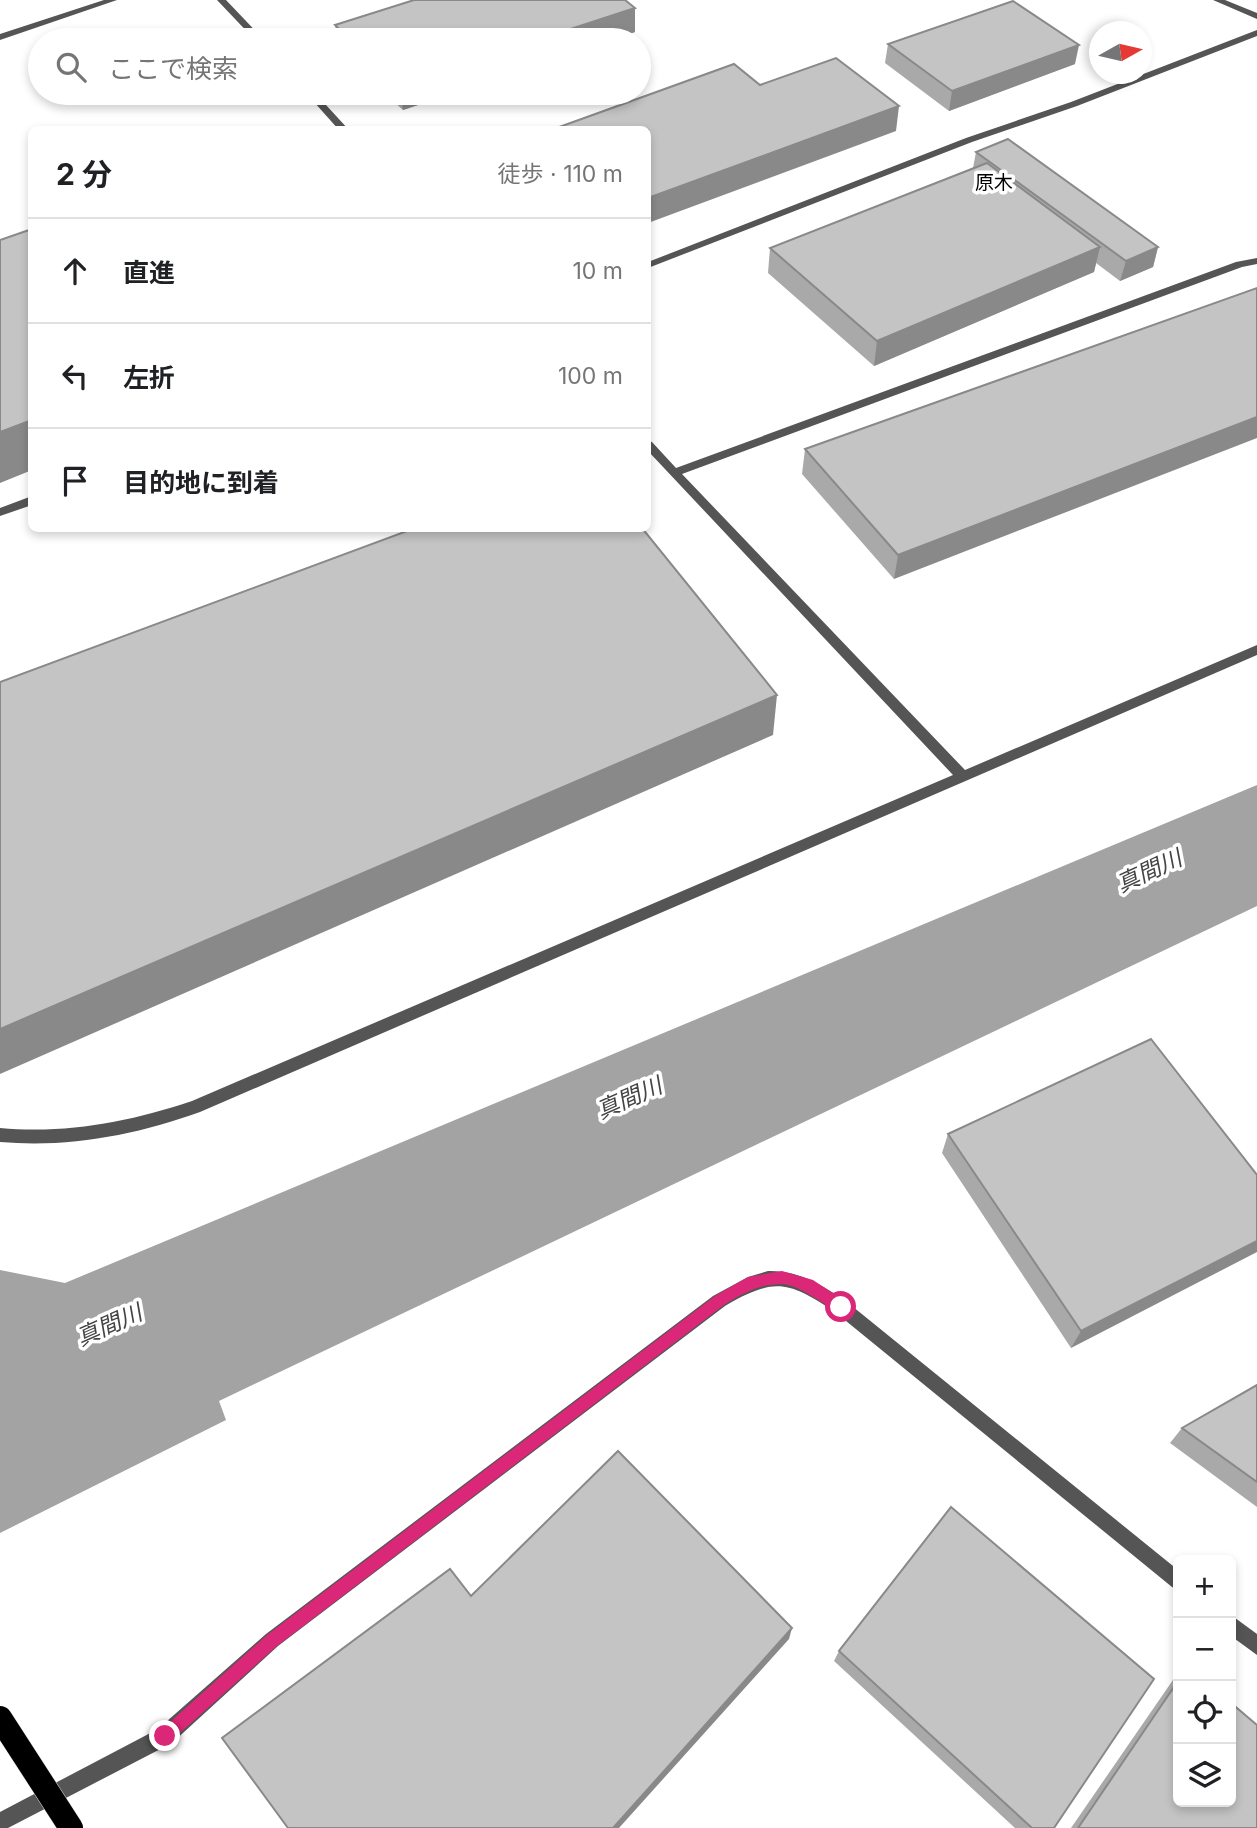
<!DOCTYPE html>
<html lang="ja">
<meta charset="utf-8">
<style>
:root{--surface:#fff;--page:#f6f6f6;--text:#202124;--muted:#757577;--line:#e0e0e0}
body{margin:0;font-family:Inter,"Noto Sans JP",sans-serif;background:var(--page);color:var(--text)}
.controls{position:absolute;right:21px;bottom:21px;display:grid;overflow:hidden;border-radius:10px;box-shadow:0 4px 10px #0003}
.controls button{width:63px;height:63px;display:grid;place-items:center;padding:0;border:0;border-bottom:2px solid var(--line);background:var(--surface);color:var(--text);font:35px sans-serif}
.compass{position:absolute;left:1089px;top:21px;width:63px;height:63px;border-radius:50%;background:var(--surface);box-shadow:0 4px 10px #0003;rotate:82deg}
.stop{position:absolute;width:21px;height:21px;margin:-16px;border:5px solid #db2777;border-radius:50%;background:#fff}
.stop.end{background:#db2777;border-color:#fff;box-shadow:0 2px 7px #0008}
.list{margin:0;padding:0;list-style:none}
h2{display:flex;justify-content:space-between;align-items:center;height:91px;margin:0;padding:0 28px;font-size:30px}
h2 small{font-size:23px;font-weight:400;color:var(--muted)}
.list li{display:grid;grid-template-columns:46px 1fr auto;gap:21px;align-items:center;box-sizing:border-box;height:105px;padding:0 28px;border-top:2px solid var(--line)}
.list b{display:block;font-size:26px;white-space:nowrap}
.list em{font-size:23px;font-style:normal;color:var(--muted)}
.icon{flex:none;width:38px;height:38px;fill:none;stroke:currentColor;stroke-width:2;stroke-linecap:round;stroke-linejoin:round}
.map{position:relative;flex:none;width:1257px;height:1828px;overflow:hidden}
.search{position:absolute;background:var(--surface);box-shadow:0 4px 10px #0003;left:28px;top:28px;width:623px;height:77px;display:flex;align-items:center;gap:18px;box-sizing:border-box;padding:0 24px;border-radius:38px;color:var(--muted);font-size:26px}
.panel{position:absolute;background:var(--surface);box-shadow:0 4px 10px #0003;left:28px;top:126px;width:623px;height:406px;border-radius:10px}
.map>svg:first-child{display:block}
.water{fill:#a3a3a3}
.lines{fill:none;stroke-linecap:round;stroke-linejoin:round}
.service{fill:#555;fill-rule:evenodd}
.tertiary{fill:#555;fill-rule:evenodd}
.trunk-bridge-casing{stroke:#dbdbdb;stroke-width:25;stroke-linecap:butt}
.trunk-bridge{stroke:#000;stroke-width:24}
.wall{fill:#a9a9a9}
.shaded-wall{fill:#898989}
.building{fill:#c4c4c4;stroke:#898989;stroke-width:2}
.route{fill:#db2777}
.labels{text-anchor:middle;dominant-baseline:central;stroke-width:7;stroke-linejoin:round;paint-order:stroke}
.far-neighbourhood-label{font-size:19px;fill:#000;stroke:#fff}
.water-label{font-size:23px;font-style:italic;fill:#444;stroke:#fff}
</style>
<div class="map">
<svg width="1257" height="1828" viewBox="0 0 1257 1828">
<rect width="100%" height="100%" fill="#fff"/>
<path class="water" d="M1257 785V906L219 1401 226 1420 0 1533V1270L65 1283Z"/>
<g class="lines">
<path class="service" d="M768 1271C799 1270 822 1285 847 1302L1178 1570V1590L1172 1587 835 1312C788 1281 775 1277 725 1306L278 1646 172 1743 8 1828H0V1812L158 1729 266 1634 713 1296 748 1277Z
M1231 1615 1257 1634V1655L1231 1636Z"/>
<path class="tertiary" d="M104 0H117L0 40V34Z
M217 0H226L264 40H255Z
M1213 0H1225L1257 13V19Z
M1257 30V36L1077 106 972 142 648 268V262L966 138 1071 102Z
M306 93H315L349 130H339Z
M1257 258V264L1242 267 682 474 965 770 1257 645V655L200 1112C136 1135 69 1148 0 1142V1128C67 1134 129 1122 192 1101L953 775 648 451V441L652 442 676 468 1236 262Z
M32 496V505L0 516V508Z"/>
<g class="trunk-bridge-casing">
<path id="trunk-bridge" d="M0 1718 71 1828"/>
</g>
<use href="#trunk-bridge" class="trunk-bridge"/>
</g>
<path class="wall" d="M335 25 635 32 610 40H337Z
M888 44 1075 64 949 111 885 63Z
M384 93H454L403 110Z
M976 152 1158 247 1153 267 1120 281 1096 263 1094 272 874 366 768 273 770 248 973 168Z
M1257 288 894 579 802 474 805 449Z
M948 1134 1257 1175 1071 1348 942 1153Z
M1257 1385V1507L1170 1443 1182 1428Z
M839 1651 1054 1828H1015L834 1661Z
M1178 1674V1802L1257 1828H1071L1175 1677Z"/>
<path class="shaded-wall" d="M635 8V32L610 40H537Z
M1079 45 1075 64 949 111 952 91Z
M401 93H454L403 110Z
M899 106 896 131 648 223V198Z
M1100 247 1094 272 874 366 877 341Z
M1158 247 1153 267 1120 281 1126 261Z
M1257 417V438L894 579 898 555Z
M32 420V470L0 483V432Z
M777 695 773 735 0 1074V1029Z
M1257 1241V1252L1071 1348 1081 1331Z
M792 1628 789 1639 619 1828H613Z"/>
<path class="building" d="M414 0H625L635 8 537 40H351L335 25Z
M1013 1 1079 45 952 91 888 44Z
M836 58 899 106 648 198V130H551L734 64 760 85Z
M1008 139 1158 247 1126 261 976 152Z
M987 163 1100 247 877 341 770 248Z
M32 229V420L0 432V240Z
M1257 288V417L898 555 805 449Z
M415 528H642L777 695 0 1029V682Z
M1151 1039 1257 1175V1241L1081 1331 948 1134Z
M1257 1385V1482L1182 1428Z
M618 1451 792 1628 613 1828H288L222 1738 450 1569 471 1596Z
M951 1507 1154 1679 1054 1828H1032L839 1651Z
M1178 1681V1802H1231V1703L1257 1725V1828H1078Z"/>
<path class="route" d="M782 1271 813 1280 846 1302V1311C833 1315 803 1284 781 1284 759 1284 742 1294 724 1305L277 1646 171 1741 165 1744 160 1741 158 1736 160 1731 267 1635 715 1296 748 1277Z"/>
<g class="labels">
<g class="far-neighbourhood-label">
<text x="994" y="182">原木</text>
</g>
<g class="water-label">
<text transform="translate(1149 871) rotate(-25)">真間川</text>
<text transform="translate(629 1098) rotate(-24)">真間川</text>
<text transform="translate(109 1325) rotate(-24)">真間川</text>
</g>
</g>
</svg>
<div class="controls">
<button>+</button>
<button>−</button>
<button><svg class="icon" aria-label="locate" viewBox="0 0 24 24"><circle cx="12" cy="12" r="6"/><path d="M12 2v4M12 18v4M2 12h4M18 12h4"/></svg></button>
<button><svg class="icon" aria-label="layers" viewBox="0 0 24 24"><path d="M12 4l9 5-9 5-9-5zM3 14l9 5 9-5"/></svg></button>
</div>
<svg class="compass" viewBox="-18 -18 36 36"><path d="M0-13l5 13h-10z" fill="#e53935"/><path d="M0 13l5-13h-10z" fill="#757577"/></svg>
<div class="stop" style="left:841px;top:1307px"></div>
<div class="stop end" style="left:165px;top:1736px"></div>
<div class="search"><svg class="icon" aria-label="search" viewBox="0 0 24 24"><circle cx="10" cy="10" r="6"/><path d="M15 15l6 6"/></svg>ここで検索</div>
<section class="panel">
<h2>2 分<small>徒歩 · 110 m</small></h2>
<ul class="list">
<li><svg class="icon" aria-label="ahead" viewBox="0 0 24 24"><path d="M12 20V5M6 11l6-6 6 6"/></svg><div><b>直進</b></div><em>10 m</em></li>
<li><svg class="icon" aria-label="left" viewBox="0 0 24 24"><path d="M17 20v-9H6M10 6l-5 5 5 5"/></svg><div><b>左折</b></div><em>100 m</em></li>
<li><svg class="icon" aria-label="arrive" viewBox="0 0 24 24"><path d="M6 21V4h12l-3 4 3 4H6"/></svg><div><b>目的地に到着</b></div></li>
</ul>
</section>
</div>
